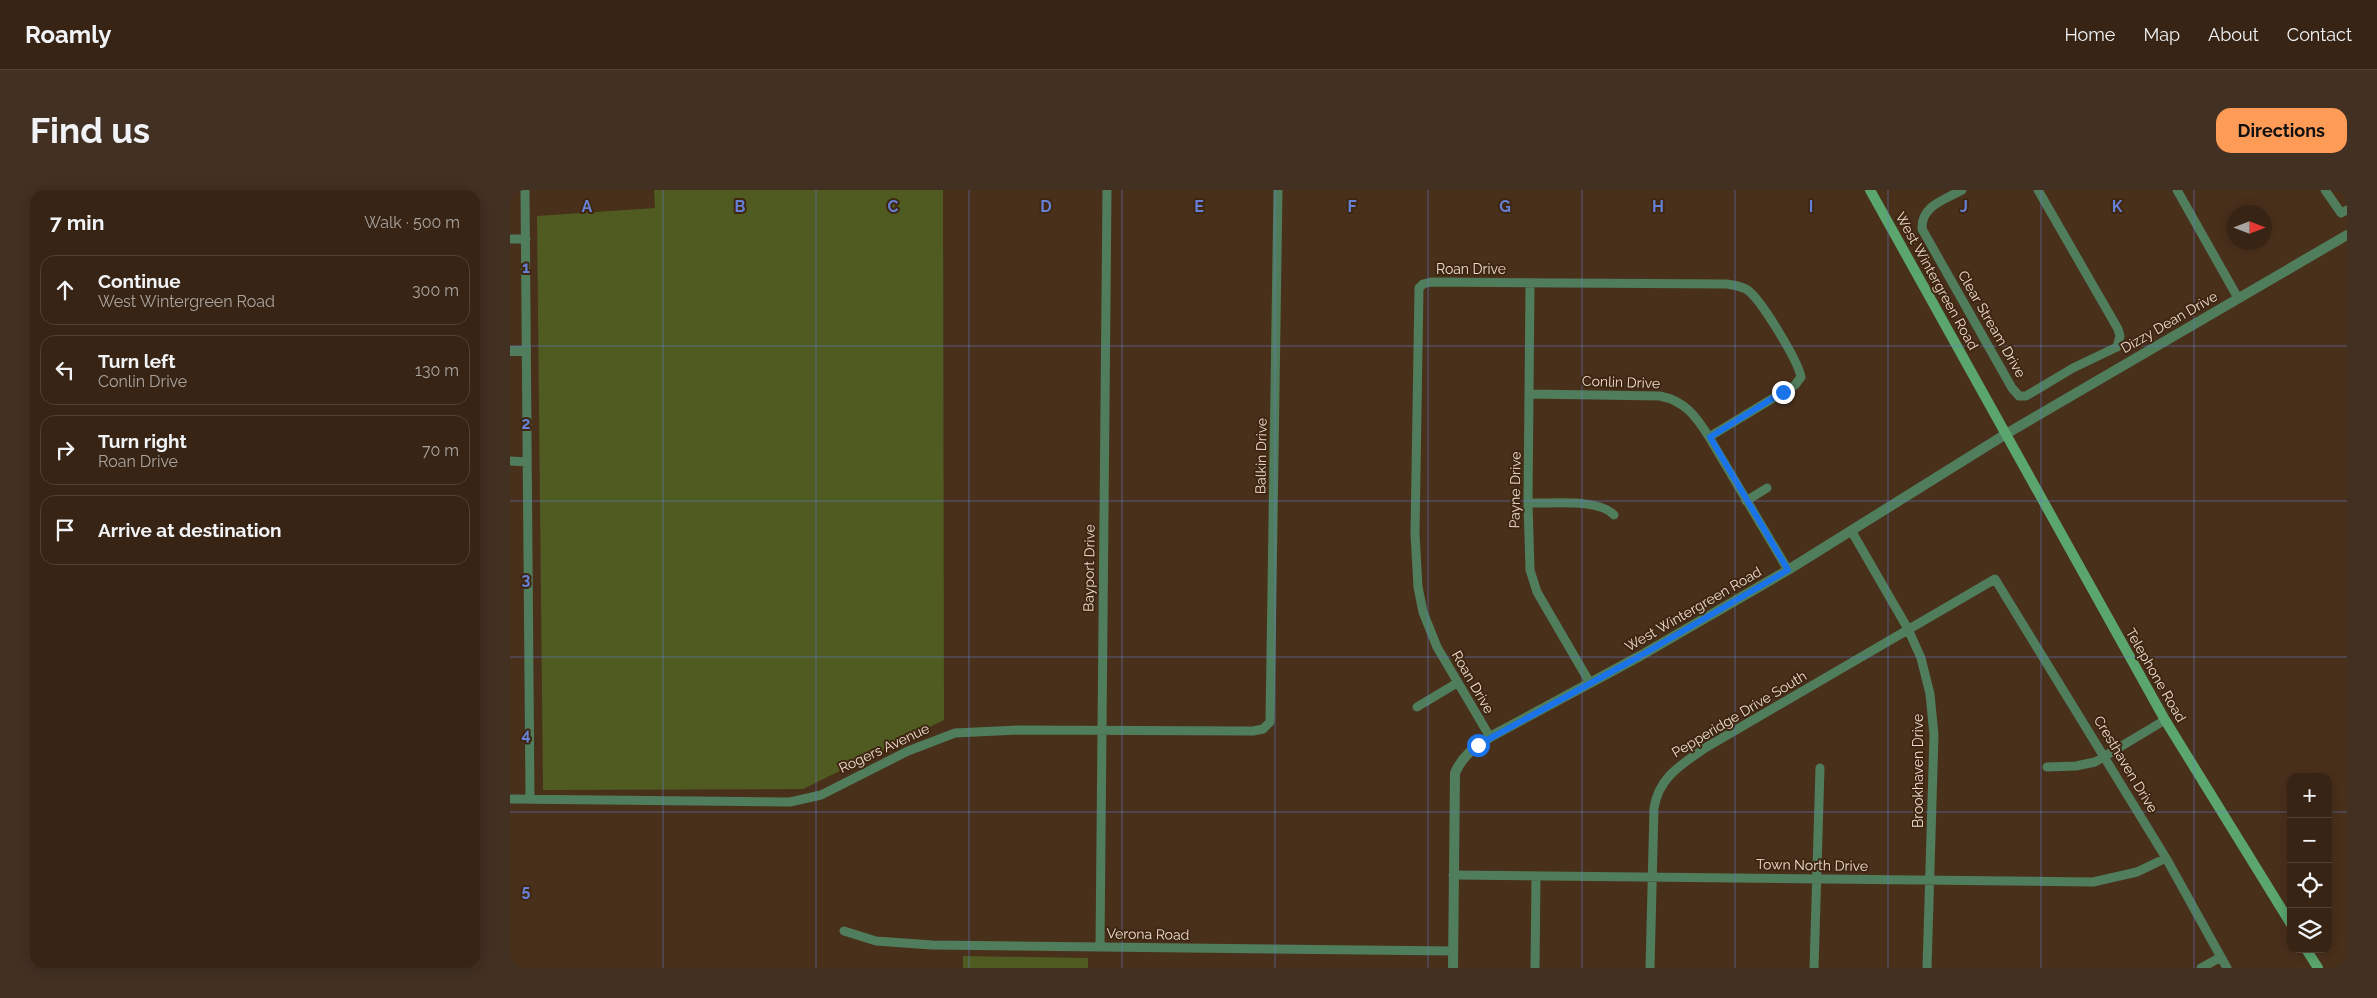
<!DOCTYPE html>
<meta charset="utf-8">
<style>
:root{--surface:#372414;--page:#423022;--text:#f1f3f6;--muted:#aaa4a0;--line:#514134;--accent:#fe9c57}
body{margin:0;font-family:Raleway,sans-serif;background:var(--page);color:var(--text)}
.controls{position:absolute;right:15px;bottom:15px;display:grid;overflow:hidden;border-radius:10px;box-shadow:0 2px 12px #0003}
.controls button{width:45px;height:45px;display:grid;place-items:center;padding:0;border:0;border-bottom:1px solid var(--line);background:var(--surface);color:var(--text);font:25px sans-serif}
.compass{position:absolute;left:1717px;top:15px;width:45px;height:45px;border-radius:50%;background:var(--surface);box-shadow:0 2px 12px #0003;rotate:90deg}
.stop{position:absolute;width:15px;height:15px;margin:-11px;border:4px solid #1a73e8;border-radius:50%;background:#fff}
.stop.end{background:#1a73e8;border-color:#fff;box-shadow:0 1px 5px #0008}
.list{margin:0;padding:0;list-style:none}
h2{display:flex;justify-content:space-between;align-items:center;height:65px;margin:0;padding:0 20px;font-size:21px}
h2 small{font-size:16px;font-weight:400;color:var(--muted)}
.list li{display:grid;grid-template-columns:32px 1fr auto;gap:15px;align-items:center;box-sizing:border-box;height:70px;margin:0 10px 10px;padding:0 10px;border:1px solid var(--line);border-radius:15px}
.list b{display:block;font-size:19px;white-space:nowrap}
.list p{margin:0;font-size:16px;white-space:nowrap;color:var(--muted)}
.list em{font-size:16px;font-style:normal;color:var(--muted)}
.icon{flex:none;width:28px;height:28px;fill:none;stroke:currentColor;stroke-width:2;stroke-linecap:round;stroke-linejoin:round}
.map{position:relative;flex:none;width:1837px;height:778px;overflow:hidden;border-radius:15px}
header{display:flex;align-items:center;gap:30px;box-sizing:border-box;height:70px;padding:0 25px;background:var(--surface);border-bottom:1px solid var(--line)}
header strong{font-size:24px}
nav{display:flex;gap:28px;margin-inline-start:auto;font-size:18px}
.intro{display:flex;align-items:center;justify-content:space-between;box-sizing:border-box;height:120px;padding:0 30px}
h1{margin:0;font-size:35px}
.button{padding:12px 22px;border-radius:15px;background:var(--accent);color:#111;font-size:18px;font-weight:700}
main{display:flex;gap:30px;padding:0 30px}
aside{flex:1;background:var(--surface);border-radius:15px;box-shadow:0 2px 12px #0003}
.map>svg:first-child{display:block}
.green{fill:#4f5b21}
.lines{fill:none;stroke-linecap:round;stroke-linejoin:round}
.minor{stroke:#507d5b;stroke-width:9}
.tertiary{stroke:#507d5b;stroke-width:10}
.secondary{stroke:#5ba56e;stroke-width:10}
.route{stroke:#1a73e8;stroke-width:6}
.grid{fill:none;stroke:#6580d5;stroke-width:1;stroke-opacity:0.55}
.labels{text-anchor:middle;dominant-baseline:central;stroke-width:4;stroke-linejoin:round;paint-order:stroke}
.street-label{font-size:14px;fill:#ecdccf;stroke:#3e2611}
.grid-label{font-size:16px;text-anchor:middle;font-weight:bold;fill:#6580d5;stroke:#3e2611;stroke-width:4;stroke-linejoin:round;paint-order:stroke}
</style>
<header>
<strong>Roamly</strong>
<nav><a>Home</a><a>Map</a><a>About</a><a>Contact</a></nav>
</header>
<div class="intro"><h1>Find us</h1><a class="button">Directions</a></div>
<main>
<aside>
<h2>7 min<small>Walk · 500 m</small></h2>
<ul class="list">
<li><svg class="icon" aria-label="ahead" viewBox="0 0 24 24"><path d="M12 20V5M6 11l6-6 6 6"/></svg><div><b>Continue</b><p>West Wintergreen Road</p></div><em>300 m</em></li>
<li><svg class="icon" aria-label="left" viewBox="0 0 24 24"><path d="M17 20v-9H6M10 6l-5 5 5 5"/></svg><div><b>Turn left</b><p>Conlin Drive</p></div><em>130 m</em></li>
<li><svg class="icon" aria-label="right" viewBox="0 0 24 24"><path d="M7 20v-9h11M14 6l5 5-5 5"/></svg><div><b>Turn right</b><p>Roan Drive</p></div><em>70 m</em></li>
<li><svg class="icon" aria-label="arrive" viewBox="0 0 24 24"><path d="M6 21V4h12l-3 4 3 4H6"/></svg><div><b>Arrive at destination</b></div></li>
</ul>
</aside>
<div class="map">
<svg width="1837" height="778" viewBox="0 0 1837 778">
<rect width="100%" height="100%" fill="#49301b"/>
<path class="green" d="M144 0H433L434 530 293 599 33 600 27 26 145 18Z
M453 766 578 768V778H453Z"/>
<g class="lines">
<path class="minor" d="M15 0 20 609
M1452 0C1434 10 1411 16 1412 39L1502 198 1509 206H1516L1563 178 1607 157 1610 146 1608 139 1528 0
M1667 0 1728 108
M1815 0 1831 23 1837 20
M0 49H16
M1020 93 1018 313 1020 380 1027 402 1080 493
M1020 204 1150 206C1175 211 1186 226 1199 247L1278 380
M0 271 17 272
M1236 311 1257 298
M1018 313C1040 314 1089 308 1104 325
M1342 342 1398 439 1411 468 1420 504 1424 545 1417 778
M907 517 947 493
M980 547 927 457 913 422 908 397 905 344 909 98 913 94 921 92 1217 94C1223 95 1230 96 1236 99 1250 107 1288 171 1291 187L1285 195 1199 247
M1537 577 1566 576 1585 572 1655 530
M0 609 280 612 311 605 398 561 445 543 509 540 743 541 753 539 760 532 768 0
M943 685 1583 692 1627 682 1656 668
M334 741 366 751 422 755 943 761
M590 757 597 0
M1025 778 1026 686
M1140 778 1144 618C1149 587 1171 575 1195 558L1485 389 1656 668 1717 778
M1304 778 1310 578
M1691 778 1711 767"/>
<path class="tertiary" d="M0 161H16
M943 778 945 583C952 566 965 557 980 547L1130 466 1278 380 1496 244 1837 45"/>
<path class="secondary" d="M1360 0 1655 530 1781 734
M1796 759 1808 778"/>
</g>
<g class="lines">
<path class="route" d="M968 555 1130 466 1278 380 1200 247 1273 202"/>
</g>
<path class="grid" d="M153 0V778M306 0V778M459 0V778M612 0V778M765 0V778M918 0V778M1072 0V778M1225 0V778M1378 0V778M1531 0V778M1684 0V778M0 156H1837M0 311H1837M0 467H1837M0 622H1781M1818 622H1837"/>
<g class="labels">
<g class="street-label">
<text x="961" y="79">Roan Drive</text>
<text transform="translate(1427 91) rotate(61)">West Wintergreen Road</text>
<text transform="translate(1659 132) rotate(-30)">Dizzy Dean Drive</text>
<text transform="translate(1482 134) rotate(60)">Clear Stream Drive</text>
<text transform="translate(1111 192) rotate(2)">Conlin Drive</text>
<text transform="translate(751 266) rotate(-89)">Balkin Drive</text>
<text transform="translate(1005 300) rotate(-89)">Payne Drive</text>
<text transform="translate(579 378) rotate(-89)">Bayport Drive</text>
<text transform="translate(1183 419) rotate(-30)">West Wintergreen Road</text>
<text transform="translate(1646 485) rotate(60)">Telephone Road</text>
<text transform="translate(963 492) rotate(60)">Roan Drive</text>
<text transform="translate(1229 524) rotate(-31)">Pepperidge Drive South</text>
<text transform="translate(374 558) rotate(-25)">Rogers Avenue</text>
<text transform="translate(1616 574) rotate(59)">Cresthaven Drive</text>
<text transform="translate(1408 581) rotate(-90)">Brookhaven Drive</text>
<text transform="translate(1302 675) rotate(1)">Town North Drive</text>
<text transform="translate(638 744) rotate(1)">Verona Road</text>
</g>
</g>
<g class="grid-label">
<text x="77" y="22">A</text>
<text x="230" y="22">B</text>
<text x="383" y="22">C</text>
<text x="536" y="22">D</text>
<text x="689" y="22">E</text>
<text x="842" y="22">F</text>
<text x="995" y="22">G</text>
<text x="1148" y="22">H</text>
<text x="1301" y="22">I</text>
<text x="1454" y="22">J</text>
<text x="1607" y="22">K</text>
<text x="16" y="83">1</text>
<text x="16" y="239">2</text>
<text x="16" y="395">3</text>
<text x="16" y="550">4</text>
<text x="16" y="706">5</text>
</g>
</svg>
<div class="controls">
<button>+</button>
<button>−</button>
<button><svg class="icon" aria-label="locate" viewBox="0 0 24 24"><circle cx="12" cy="12" r="6"/><path d="M12 2v4M12 18v4M2 12h4M18 12h4"/></svg></button>
<button><svg class="icon" aria-label="layers" viewBox="0 0 24 24"><path d="M12 4l9 5-9 5-9-5zM3 14l9 5 9-5"/></svg></button>
</div>
<svg class="compass" viewBox="-18 -18 36 36"><path d="M0-13l5 13h-10z" fill="#e53935"/><path d="M0 13l5-13h-10z" fill="#aaa4a0"/></svg>
<div class="stop" style="left:968px;top:555px"></div>
<div class="stop end" style="left:1273px;top:202px"></div>
</div>
</main>
